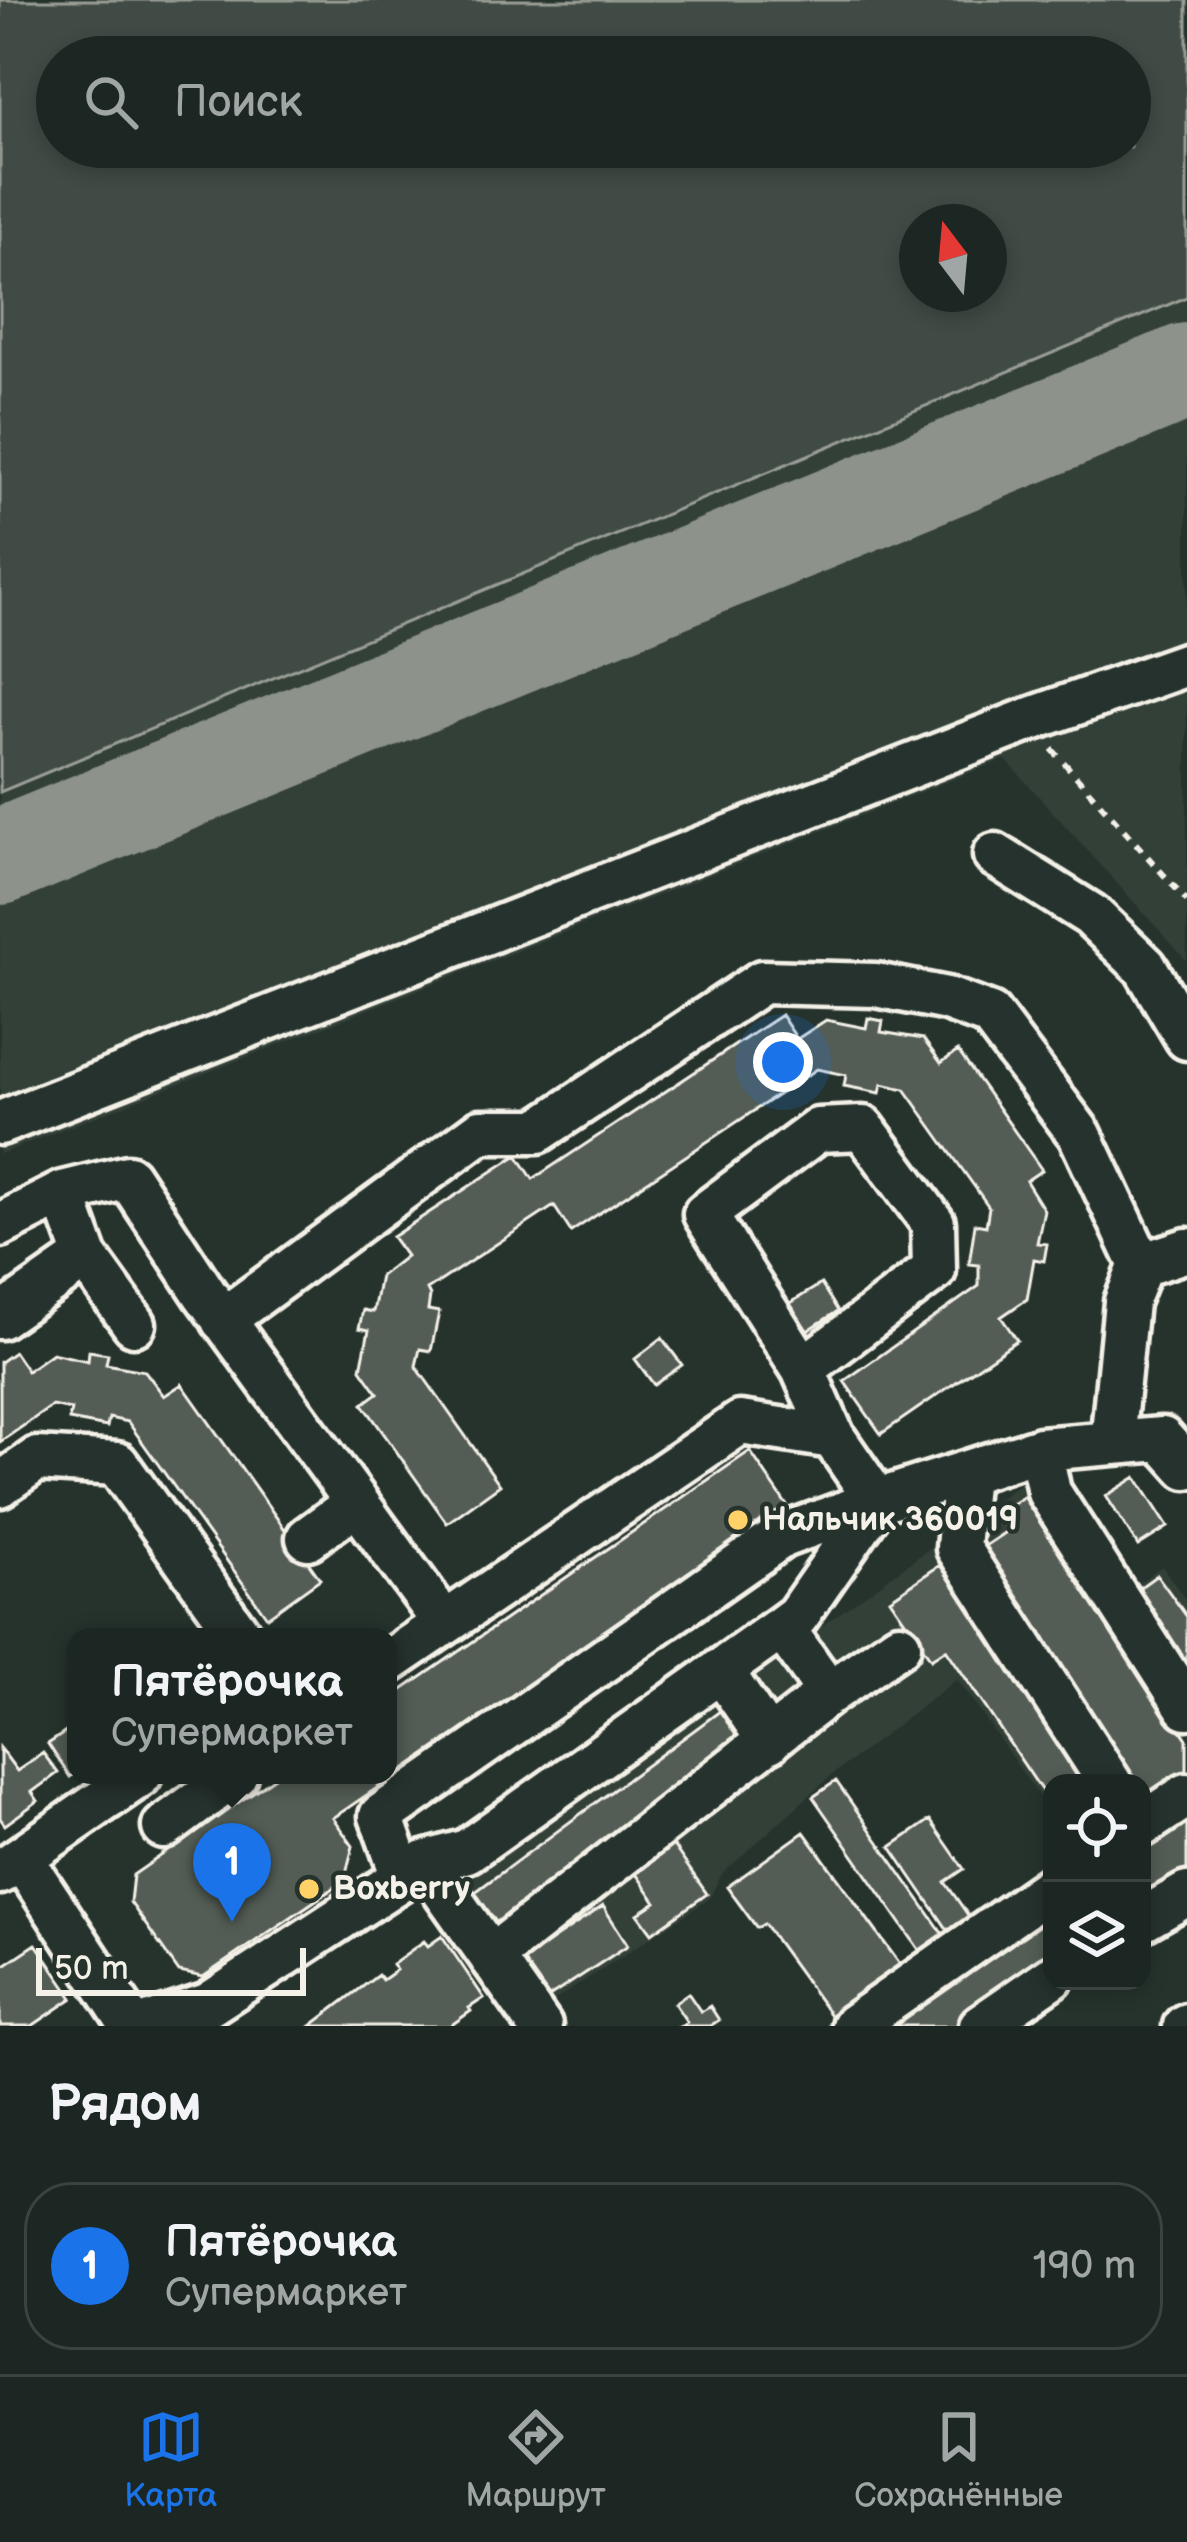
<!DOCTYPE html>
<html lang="ru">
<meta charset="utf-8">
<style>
:root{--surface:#1c2622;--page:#29322f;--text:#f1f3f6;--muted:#a0a5a5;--line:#3a4340;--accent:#1a73e8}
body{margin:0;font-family:"Balsamiq Sans",sans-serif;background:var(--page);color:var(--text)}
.controls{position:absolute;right:36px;bottom:36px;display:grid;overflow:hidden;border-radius:24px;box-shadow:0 6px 18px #0003}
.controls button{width:108px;height:108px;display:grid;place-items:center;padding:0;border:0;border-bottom:3px solid var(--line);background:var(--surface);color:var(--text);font:60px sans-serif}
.compass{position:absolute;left:899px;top:204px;width:108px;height:108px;border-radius:50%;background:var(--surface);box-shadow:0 6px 18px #0003;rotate:344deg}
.scale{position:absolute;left:36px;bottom:30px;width:270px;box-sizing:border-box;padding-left:12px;border:6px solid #f4f1e8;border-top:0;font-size:33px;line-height:42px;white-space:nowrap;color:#f4f1e8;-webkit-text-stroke:9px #26332d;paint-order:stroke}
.you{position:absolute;left:783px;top:1062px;width:42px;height:42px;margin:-30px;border:9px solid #fff;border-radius:50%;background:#1a73e8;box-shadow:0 0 0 18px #1a73e833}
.badge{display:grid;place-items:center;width:78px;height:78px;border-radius:50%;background:var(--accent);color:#fff;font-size:39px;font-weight:700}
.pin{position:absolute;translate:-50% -99px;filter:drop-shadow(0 3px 6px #0008)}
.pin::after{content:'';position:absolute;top:63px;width:42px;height:36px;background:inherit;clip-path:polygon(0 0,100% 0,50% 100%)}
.popup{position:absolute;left:67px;top:1628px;width:330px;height:156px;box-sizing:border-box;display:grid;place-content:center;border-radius:24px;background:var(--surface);filter:drop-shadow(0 3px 9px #0005);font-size:39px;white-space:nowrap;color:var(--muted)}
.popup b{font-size:45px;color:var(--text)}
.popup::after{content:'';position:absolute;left:50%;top:100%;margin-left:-24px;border:24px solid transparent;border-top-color:var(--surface)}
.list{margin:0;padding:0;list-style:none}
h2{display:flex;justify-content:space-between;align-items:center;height:156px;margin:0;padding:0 48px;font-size:51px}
h2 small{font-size:39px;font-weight:400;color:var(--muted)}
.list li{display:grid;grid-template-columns:78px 1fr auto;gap:36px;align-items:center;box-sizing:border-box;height:168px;margin:0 24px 24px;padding:0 24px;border:3px solid var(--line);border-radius:48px}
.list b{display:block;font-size:45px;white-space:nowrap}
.list p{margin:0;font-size:39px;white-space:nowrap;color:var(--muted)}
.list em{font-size:39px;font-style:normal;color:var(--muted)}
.icon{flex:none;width:66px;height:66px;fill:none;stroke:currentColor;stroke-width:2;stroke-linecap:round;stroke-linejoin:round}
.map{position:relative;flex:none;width:1187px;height:2026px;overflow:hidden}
.search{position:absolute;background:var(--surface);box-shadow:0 6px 18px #0003;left:36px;right:36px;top:36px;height:132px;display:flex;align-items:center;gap:30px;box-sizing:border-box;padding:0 42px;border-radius:66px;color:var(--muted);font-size:45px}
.sheet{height:348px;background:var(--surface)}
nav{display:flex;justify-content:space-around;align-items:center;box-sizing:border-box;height:168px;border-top:3px solid var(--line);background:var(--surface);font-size:33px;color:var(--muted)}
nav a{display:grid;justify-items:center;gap:6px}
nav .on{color:var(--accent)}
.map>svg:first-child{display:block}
.built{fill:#333f39;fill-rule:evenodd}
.green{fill:#414b45;stroke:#9a9e96;stroke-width:3;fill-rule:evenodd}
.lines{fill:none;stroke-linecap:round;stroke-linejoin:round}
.taxiway{stroke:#8d928a;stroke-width:96}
.building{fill:#525c55;stroke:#f4f1e8;stroke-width:3}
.minor-casing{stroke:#f4f1e8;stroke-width:51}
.path{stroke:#f4f1e8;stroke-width:6;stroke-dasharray:9 9;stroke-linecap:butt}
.minor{stroke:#26332d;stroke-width:42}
.poi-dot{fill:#ffd166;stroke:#26332d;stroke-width:4.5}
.labels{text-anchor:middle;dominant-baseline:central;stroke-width:9;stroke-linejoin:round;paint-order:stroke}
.poi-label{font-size:33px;font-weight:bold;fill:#f4f1e8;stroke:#26332d;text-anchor:start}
</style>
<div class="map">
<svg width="1187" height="2026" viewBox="0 0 1187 2026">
<rect width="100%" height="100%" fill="#26332d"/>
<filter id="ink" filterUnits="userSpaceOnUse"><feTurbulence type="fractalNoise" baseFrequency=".00833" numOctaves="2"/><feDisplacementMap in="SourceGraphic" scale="24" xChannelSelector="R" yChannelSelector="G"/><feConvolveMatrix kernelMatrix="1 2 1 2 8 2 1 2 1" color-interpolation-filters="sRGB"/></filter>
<g filter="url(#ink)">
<path class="built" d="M0 0H1187V961L1005 759 0 1154ZM57 57H1130V147H57ZM917 222H989V294H917Z
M1019 1484 1102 1609 1162 1566 1187 1602V1875L1142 1907V1783H1052V1815L957 1679 831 1776 722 1874 709 1899 540 2010 458 1888Z"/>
<path class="green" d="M0 0H1187V297L0 792ZM57 57H1130V147H57ZM917 222H989V294H917Z"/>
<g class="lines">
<path class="taxiway" d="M0 857 1187 371"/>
</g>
<path class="building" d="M781 1015 797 1039 826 1020 866 1028 868 1018 883 1021 881 1032 923 1039 941 1063 958 1051 1042 1170 1026 1181 1044 1210 1037 1243 1047 1244 1044 1261 1034 1259 1027 1299 1001 1317 1017 1340 881 1434 844 1381 979 1286V1265L969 1264 975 1224 986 1226 989 1207 905 1089 882 1084 880 1093 844 1086 846 1075 817 1069 571 1232 554 1206 427 1290 430 1296 428 1310 439 1312 431 1351 420 1349 416 1366 500 1485 447 1523 363 1404 378 1393 361 1369 369 1330 359 1328 363 1310 373 1312 380 1276 406 1256 392 1237 517 1155 533 1179Z
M821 1284 838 1311 801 1335 784 1307Z
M662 1338 682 1365 654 1385 635 1359Z
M89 1351 108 1354 106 1364 145 1371 164 1396 182 1384 320 1579 267 1617 128 1422 109 1418 107 1427 69 1420 71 1410 52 1406 0 1442V1362L14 1352 27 1371 52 1353 88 1361Z
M750 1451 788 1507 333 1818 353 1846 344 1881 203 1977 179 1972 130 1902 133 1875 278 1775H388V1700Z
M1136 1477 1168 1527 1138 1546 1106 1496Z
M1023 1497 1187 1739V1784L1142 1801V1783H1130L974 1553 1007 1531 996 1514Z
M940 1565 1088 1783H1052V1806L946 1649 931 1659 890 1599Z
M1157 1575 1187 1617V1681L1128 1596Z
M728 1705 754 1739 496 1929 471 1895Z
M76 1725V1773L70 1777 48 1744Z
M0 1748 17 1771 43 1753 58 1773 32 1792 38 1801 5 1825 0 1818Z
M836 1781 944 1935 920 1951 813 1797Z
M1187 1810V1870L1142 1901V1841Z
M930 1820 964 1869 945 1882 970 1918 950 1933 891 1847Z
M804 1832 902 1967 832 2018 764 1924 757 1928 727 1887Z
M670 1841 707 1894 652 1933 638 1914 656 1902 632 1868Z
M1052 1903V1963L961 2026H875Z
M603 1906 628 1945 540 2003 515 1965Z
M442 1936 484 1998 469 2008 471 2011 450 2026H311L378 1975 382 1980 396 1970 392 1964 424 1941 428 1946Z
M36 1944 73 1998 32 2026H0V1968Z
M688 1993 701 2012 710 2006 719 2020 710 2026H680L687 2022 674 2003Z"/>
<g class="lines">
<g class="minor-casing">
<path id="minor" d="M995 855 1091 915 1145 967 1187 1038
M0 1123 1023 722 1187 664
M0 1225 63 1193 128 1177 205 1294 443 1621
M86 1257 134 1324
M0 1317 86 1257 63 1193
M223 1320 481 1131H538L762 982 876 985 947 999 990 1015 1080 1135 1141 1265
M803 1369 705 1214 818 1130 863 1128 933 1223 934 1270 803 1369 833 1437
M1112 1443 1126 1302 1141 1265 1187 1250
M1040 1449 1049 1492 1187 1707
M965 1473 958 1548 1110 1783
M0 1485 37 1459 117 1464 241 1637
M308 1538 355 1504
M388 1662 740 1423 833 1437 877 1501 782 1536 381 1816 403 1877
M721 1670 769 1741
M829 1693 899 1645
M1142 1825 1187 1795
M164 1827 235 1775
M21 1858 132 2026
M425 1863 540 2026
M0 1872 140 1775
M1142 1920 1187 1894
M491 1957 829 1693 782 1627
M145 2026 208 2005 425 1863 467 1851 782 1627 797 1616 877 1501 1040 1449 1162 1439 1187 1467
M853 2026 1052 1887
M981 2026 1052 1977
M1185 2026 1187 2025"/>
</g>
<path class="path" d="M1052 749 1187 901"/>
<use href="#minor" class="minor"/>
</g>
</g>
<g class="poi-dot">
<circle cx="738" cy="1520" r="12"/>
<circle cx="309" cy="1889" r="12"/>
</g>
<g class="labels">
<g class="poi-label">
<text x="762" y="1520">Нальчик 360019</text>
<text x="333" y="1889">Boxberry</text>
</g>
</g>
</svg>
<div class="controls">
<button><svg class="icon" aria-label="locate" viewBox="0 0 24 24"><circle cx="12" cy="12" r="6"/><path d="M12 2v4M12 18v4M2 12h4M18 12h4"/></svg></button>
<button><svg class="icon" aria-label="layers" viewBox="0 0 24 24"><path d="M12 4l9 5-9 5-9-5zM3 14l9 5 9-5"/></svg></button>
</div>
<svg class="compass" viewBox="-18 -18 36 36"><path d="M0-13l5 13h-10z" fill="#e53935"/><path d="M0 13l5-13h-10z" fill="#a0a5a5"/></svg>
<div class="scale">50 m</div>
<div class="you"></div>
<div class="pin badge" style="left:232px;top:1922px">1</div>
<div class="popup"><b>Пятёрочка</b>Супермаркет</div>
<div class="search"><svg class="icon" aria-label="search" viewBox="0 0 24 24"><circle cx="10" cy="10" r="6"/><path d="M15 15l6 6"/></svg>Поиск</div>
</div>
<section class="sheet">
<h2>Рядом<small></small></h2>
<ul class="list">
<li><span class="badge">1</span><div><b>Пятёрочка</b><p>Супермаркет</p></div><em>190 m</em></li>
</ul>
</section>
<nav>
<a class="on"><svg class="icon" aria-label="map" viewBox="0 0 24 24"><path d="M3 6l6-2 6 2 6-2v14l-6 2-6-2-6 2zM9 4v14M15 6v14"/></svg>Карта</a>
<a><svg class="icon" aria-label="directions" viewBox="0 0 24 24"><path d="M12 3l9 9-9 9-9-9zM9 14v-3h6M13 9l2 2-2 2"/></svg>Маршрут</a>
<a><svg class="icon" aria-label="saved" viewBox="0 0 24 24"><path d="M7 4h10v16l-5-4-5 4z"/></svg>Сохранённые</a>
</nav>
